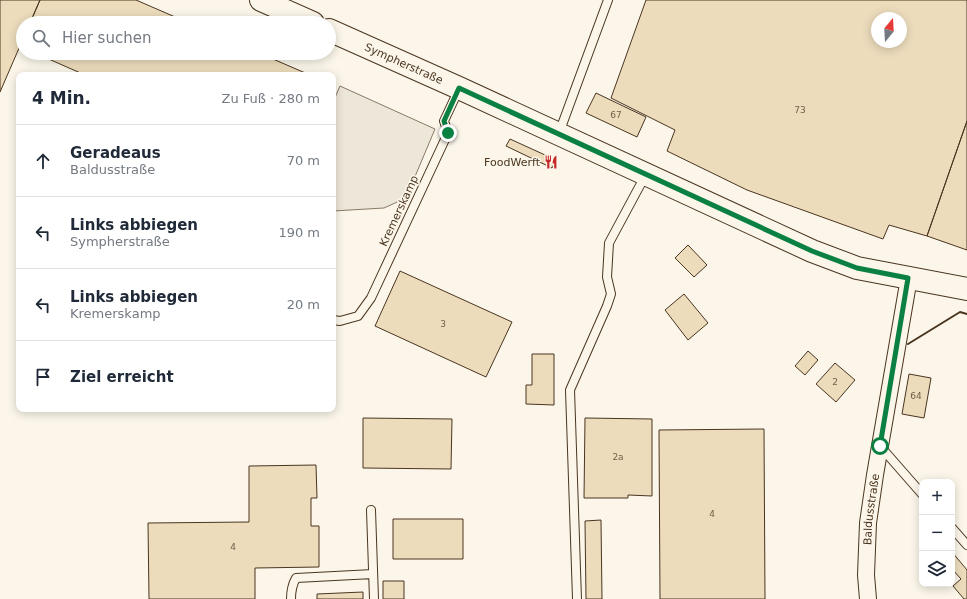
<!DOCTYPE html>
<html lang="de">
<meta charset="utf-8">
<style>
:root{--surface:#fff;--page:#f2f2f3;--text:#1f2937;--muted:#747a83;--line:#e0e1e3}
body{margin:0;font-family:"DejaVu Sans",sans-serif;background:var(--page);color:var(--text)}
.controls{position:absolute;right:12px;bottom:12px;display:grid;overflow:hidden;border-radius:8px;box-shadow:0 2px 10px #0003}
.controls button{width:36px;height:36px;display:grid;place-items:center;padding:0;border:0;border-bottom:1px solid var(--line);background:var(--surface);color:var(--text);font:20px sans-serif}
.compass{position:absolute;left:871px;top:12px;width:36px;height:36px;border-radius:50%;background:var(--surface);box-shadow:0 2px 10px #0003;rotate:18deg}
.stop{position:absolute;width:12px;height:12px;margin:-9px;border:3px solid #0b8043;border-radius:50%;background:#fff}
.stop.end{background:#0b8043;border-color:#fff;box-shadow:0 1px 4px #0008}
.list{margin:0;padding:0;list-style:none}
h2{display:flex;justify-content:space-between;align-items:center;height:52px;margin:0;padding:0 16px;font-size:17px}
h2 small{font-size:13px;font-weight:400;color:var(--muted)}
.list li{display:grid;grid-template-columns:26px 1fr auto;gap:12px;align-items:center;box-sizing:border-box;height:72px;padding:0 16px;border-top:1px solid var(--line)}
.list b{display:block;font-size:15px;white-space:nowrap}
.list p{margin:0;font-size:13px;white-space:nowrap;color:var(--muted)}
.list em{font-size:13px;font-style:normal;color:var(--muted)}
.icon{flex:none;width:22px;height:22px;fill:none;stroke:currentColor;stroke-width:2;stroke-linecap:round;stroke-linejoin:round}
.map{position:relative;flex:none;width:967px;height:599px;overflow:hidden}
.search{position:absolute;background:var(--surface);box-shadow:0 2px 10px #0003;left:16px;top:16px;width:320px;height:44px;display:flex;align-items:center;gap:10px;box-sizing:border-box;padding:0 14px;border-radius:22px;color:var(--muted);font-size:15px}
.panel{position:absolute;background:var(--surface);box-shadow:0 2px 10px #0003;left:16px;top:72px;width:320px;height:340px;border-radius:8px}
.map>svg:first-child{display:block}
.parking{fill:#ede7d9;stroke:#887966}
.building{fill:#ecdcbc;stroke:#4a3520;fill-rule:evenodd}
.lines{fill:none;stroke-linecap:round;stroke-linejoin:round}
.lane-casing{stroke:#4a3520;stroke-width:10}
.street-casing{stroke:#4a3520;stroke-width:18}
.secondary-casing{stroke:#4a3520;stroke-width:24}
.lane{stroke:#fbf6e9;stroke-width:8}
.street{stroke:#fbf6e9;stroke-width:16}
.secondary{stroke:#fbf6e9;stroke-width:22}
.wall{stroke:#4a3520;stroke-width:2}
.route{stroke:#0b8043;stroke-width:5}
.labels{text-anchor:middle;dominant-baseline:central;stroke-width:3;stroke-linejoin:round;paint-order:stroke}
.number-label{font-size:9px;fill:#725f47}
.street-label{font-size:11px;fill:#4a3520;stroke:#fbf6e9}
.poi-label{font-size:11px;fill:#4a3520;stroke:#fbf6e9;text-anchor:end}
</style>
<div class="map">
<svg width="967" height="599" viewBox="0 0 967 599">
<rect width="100%" height="100%" fill="#fbf6e9"/>
<path class="parking" d="M340 86 435 129 406 198 384 208 333 211V102Z"/>
<path class="building" d="M0 0H40L30 23H23V39L0 92Z
M40 0H136L189 23H30Z
M646 0H967V121L927 236 889 225 883 239 747 190 667 151 675 130 611 98ZM877 18H901V42H877Z
M35 53H259L310 75H85Z
M596 93 646 117 637 137 586 113Z
M967 121V250L927 236Z
M510 139 556 160 552 168 506 146Z
M688 245 707 265 694 277 675 258Z
M400 271 512 322 486 377 375 326Z
M684 294 708 323 688 340 665 310Z
M808 351 818 360 805 375 795 366Z
M532 354H554V405L526 404V385H532Z
M835 363 855 380 836 402 816 384Z
M909 374 931 378 924 418 902 414Z
M363 418 452 419 451 469 363 468Z
M585 418 652 419V496L628 495V498H584Z
M764 429 765 599H660L659 430Z
M316 465 317 498H311V526H319V567L255 568V599H149L148 523 249 522V466Z
M393 519H463V559H393Z
M601 520 602 599H586L585 521Z
M952 552 967 570V599H964L953 586 961 579 952 569Z
M383 581H404V599H383Z
M363 592V599H317V594Z"/>
<g class="lines">
<g class="lane-casing">
<path id="lane" d="M559 133 608 0
M333 320 340 321 358 316 371 298 448 133 444 121 459 89
M880 446 922 494
M371 510 374 599
M952 528 967 545
M291 599C291 591 292 585 296 578L373 574
M577 599 570 390 607 306 611 294 607 277 609 243 645 176"/>
</g>
<g class="street-casing">
<g id="street">
<path id="s1" d="M868 599 866 575 868 523 875 475 909 278"/>
</g>
</g>
<g class="secondary-casing">
<g id="secondary">
<path d="M261 0 313 23"/>
<path id="s2" d="M329 30 459 88 812 251 857 268 967 289"/>
</g>
</g>
<use href="#lane" class="lane"/>
<use href="#street" class="street"/>
<use href="#secondary" class="secondary"/>
<path class="wall" d="M908 344 960 312 967 314"/>
</g>
<g class="lines">
<path class="route" d="M448 133 444 121 459 88 812 251 857 268 908 278 880 446"/>
</g>
<defs>
<g id="restaurant-bare" transform="scale(1.08)"><path d="M-5-6h1v4h1v-4h1v4h1v-4h1v5L-1.5 .5V6h-2V.5L-5-1ZM5-6V6H3V1.5H1.5Q1.5-4 5-6Z" fill="#c62828" stroke="#fbf6e9" stroke-width="2.5" paint-order="stroke"/></g>
</defs>
<g fill-rule="evenodd">
<use href="#restaurant-bare" x="551" y="162"/>
</g>
<g class="labels">
<g class="number-label">
<text x="800" y="110">73</text>
<text x="616" y="115">67</text>
<text x="443" y="324">3</text>
<text x="835" y="382">2</text>
<text x="916" y="396">64</text>
<text x="618" y="457">2a</text>
<text x="712" y="514">4</text>
<text x="233" y="547">4</text>
</g>
<g class="street-label">
<text stroke="none"><textPath href="#s2" startOffset="82">Sympherstraße</textPath></text>
<text transform="translate(399 211) rotate(-65)">Kremerskamp</text>
<text stroke="none"><textPath href="#s1" startOffset="90">Baldusstraße</textPath></text>
</g>
<g class="poi-label">
<text x="540" y="162">FoodWerft</text>
</g>
</g>
</svg>
<div class="controls">
<button>+</button>
<button>−</button>
<button><svg class="icon" aria-label="layers" viewBox="0 0 24 24"><path d="M12 4l9 5-9 5-9-5zM3 14l9 5 9-5"/></svg></button>
</div>
<svg class="compass" viewBox="-18 -18 36 36"><path d="M0-13l5 13h-10z" fill="#e53935"/><path d="M0 13l5-13h-10z" fill="#747a83"/></svg>
<div class="stop" style="left:880px;top:446px"></div>
<div class="stop end" style="left:448px;top:133px"></div>
<div class="search"><svg class="icon" aria-label="search" viewBox="0 0 24 24"><circle cx="10" cy="10" r="6"/><path d="M15 15l6 6"/></svg>Hier suchen</div>
<section class="panel">
<h2>4 Min.<small>Zu Fuß · 280 m</small></h2>
<ul class="list">
<li><svg class="icon" aria-label="ahead" viewBox="0 0 24 24"><path d="M12 20V5M6 11l6-6 6 6"/></svg><div><b>Geradeaus</b><p>Baldusstraße</p></div><em>70 m</em></li>
<li><svg class="icon" aria-label="left" viewBox="0 0 24 24"><path d="M17 20v-9H6M10 6l-5 5 5 5"/></svg><div><b>Links abbiegen</b><p>Sympherstraße</p></div><em>190 m</em></li>
<li><svg class="icon" aria-label="left" viewBox="0 0 24 24"><path d="M17 20v-9H6M10 6l-5 5 5 5"/></svg><div><b>Links abbiegen</b><p>Kremerskamp</p></div><em>20 m</em></li>
<li><svg class="icon" aria-label="arrive" viewBox="0 0 24 24"><path d="M6 21V4h12l-3 4 3 4H6"/></svg><div><b>Ziel erreicht</b></div></li>
</ul>
</section>
</div>
